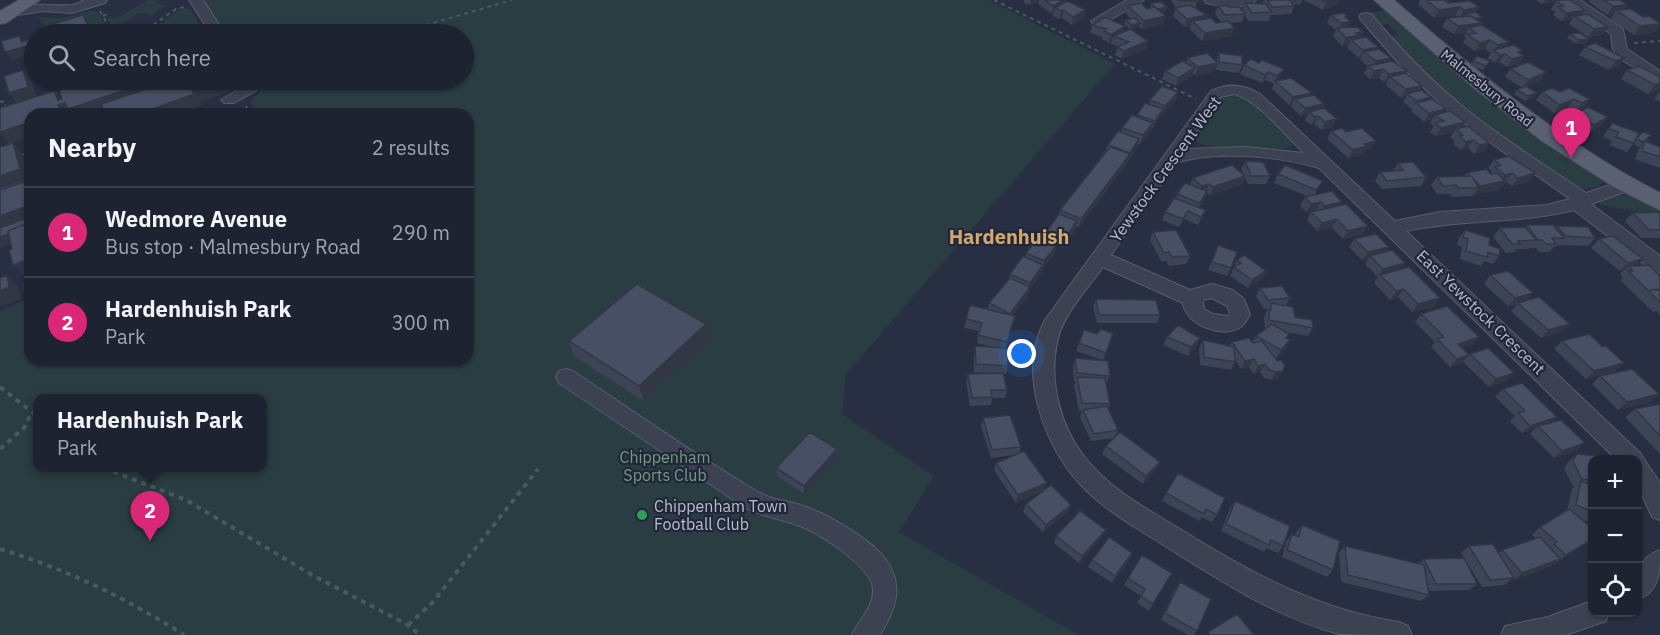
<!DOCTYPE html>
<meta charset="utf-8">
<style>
:root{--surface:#1e2332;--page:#262b3a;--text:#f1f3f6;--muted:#a1a4ac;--line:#3c404d;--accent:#db2777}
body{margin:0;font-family:"IBM Plex Sans",sans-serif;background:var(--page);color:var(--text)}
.controls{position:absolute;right:18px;bottom:18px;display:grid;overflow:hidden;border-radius:12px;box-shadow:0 2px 4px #0004}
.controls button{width:54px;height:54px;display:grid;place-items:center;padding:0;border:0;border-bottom:2px solid var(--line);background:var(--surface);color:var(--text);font:30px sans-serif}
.you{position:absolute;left:1022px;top:354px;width:21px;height:21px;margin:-15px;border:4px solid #fff;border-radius:50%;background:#1a73e8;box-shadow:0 0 0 9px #1a73e833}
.badge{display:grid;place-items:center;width:39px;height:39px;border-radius:50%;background:var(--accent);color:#fff;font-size:20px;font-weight:700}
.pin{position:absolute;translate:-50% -50px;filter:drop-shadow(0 2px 3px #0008)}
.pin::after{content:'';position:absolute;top:32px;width:21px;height:18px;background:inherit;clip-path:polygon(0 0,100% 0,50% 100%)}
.popup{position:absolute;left:33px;top:394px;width:234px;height:78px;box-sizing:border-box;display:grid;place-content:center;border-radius:12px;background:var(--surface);filter:drop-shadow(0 2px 4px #0005);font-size:20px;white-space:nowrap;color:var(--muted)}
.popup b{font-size:22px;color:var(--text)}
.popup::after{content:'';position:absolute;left:50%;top:100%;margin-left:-12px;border:12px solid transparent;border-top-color:var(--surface)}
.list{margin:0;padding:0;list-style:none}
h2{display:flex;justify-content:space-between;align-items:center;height:78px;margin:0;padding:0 24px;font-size:26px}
h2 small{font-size:20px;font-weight:400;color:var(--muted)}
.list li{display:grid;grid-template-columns:39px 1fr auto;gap:18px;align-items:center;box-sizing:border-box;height:90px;padding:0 24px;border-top:2px solid var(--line)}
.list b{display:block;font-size:22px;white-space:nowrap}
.list p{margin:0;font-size:20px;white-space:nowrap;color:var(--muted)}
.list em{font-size:20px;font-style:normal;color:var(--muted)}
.icon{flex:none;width:33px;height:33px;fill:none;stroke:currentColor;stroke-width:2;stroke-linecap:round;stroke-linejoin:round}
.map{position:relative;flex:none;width:1660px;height:635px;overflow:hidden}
.search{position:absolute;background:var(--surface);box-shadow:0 2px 4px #0004;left:24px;top:24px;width:450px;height:66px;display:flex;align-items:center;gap:15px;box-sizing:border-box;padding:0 21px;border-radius:33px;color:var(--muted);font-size:22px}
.panel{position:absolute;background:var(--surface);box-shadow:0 2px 4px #0004;left:24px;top:108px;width:450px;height:258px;border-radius:18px}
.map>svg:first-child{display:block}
.green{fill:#2a3d43;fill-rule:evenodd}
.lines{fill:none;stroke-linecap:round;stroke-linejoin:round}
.minor-casing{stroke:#575d6c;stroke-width:2}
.major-casing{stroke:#464b5b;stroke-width:2}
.path-far2{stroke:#485a60;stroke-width:2;stroke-dasharray:4 4;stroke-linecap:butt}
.path-far1{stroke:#485a60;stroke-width:3;stroke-dasharray:4.5 4.5;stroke-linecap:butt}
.path{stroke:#485a60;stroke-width:4;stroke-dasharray:5 5;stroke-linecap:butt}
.minor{fill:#3c4252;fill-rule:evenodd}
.major{fill:#5a6172;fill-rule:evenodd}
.wall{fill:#3d4456}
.shaded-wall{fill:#323746}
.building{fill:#474f64;stroke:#323746;stroke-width:1.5}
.leisure-dot{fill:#2e9e5b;stroke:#212738;stroke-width:2}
.labels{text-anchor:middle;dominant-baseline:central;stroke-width:4.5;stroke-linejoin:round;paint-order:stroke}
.far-street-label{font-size:14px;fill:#b9becc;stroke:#212738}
.street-label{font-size:16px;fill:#b9becc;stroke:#212738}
.park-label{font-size:16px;fill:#719c81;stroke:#212738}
.poi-label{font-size:16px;fill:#b9becc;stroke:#212738;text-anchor:start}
.quarter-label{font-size:20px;font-weight:bold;fill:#d4a86c;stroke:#212738}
</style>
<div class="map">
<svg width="1660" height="635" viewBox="0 0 1660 635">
<rect width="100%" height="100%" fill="#282f42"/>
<path class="green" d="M148 0H159L156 3 165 6 151 15 139 13 113 30 106 17 117 18Z
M203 0H988L1115 64 846 374 842 414 934 476 899 532 1079 635H0V311L25 300 21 284 30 281V360H468V114H259L250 102 262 90 255 80H464V34H226ZM38 398H262V468H38Z
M186 9H190L204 33 144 34 180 10Z
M1387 10 1477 91 1510 117 1601 179 1603 181C1598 189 1588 189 1578 189L1465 112 1387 36 1398 35 1388 24 1377 25 1368 13Z
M91 11H97L105 24 92 28 47 29 37 17 61 18Z
M1232 92 1247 97 1291 139 1293 145 1283 149 1210 147 1197 143 1195 138 1224 94Z
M1634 195 1660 207V216L1600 205 1599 202 1608 197Z"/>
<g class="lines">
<g class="minor-casing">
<path id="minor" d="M86 0H107L105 3 72 13 43 11 12 16 5 12C20 0 54 7 72 5 77 4 82 1 86 0Z
M189 0H203L225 34H211Z
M1127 0H1144L1103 24H1093L1091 21Z
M1204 0H1256C1244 11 1220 6 1206 3Z
M1564 0H1580L1623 29 1627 49 1660 71V82L1620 59 1613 49 1611 34Z
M1366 13 1371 14C1397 45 1424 74 1455 100 1496 135 1542 163 1586 193L1627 179 1633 181 1636 185 1633 189 1591 204 1660 256V273L1653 271 1574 210C1519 224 1461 219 1406 231L1640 453 1660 483V520L1652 517 1638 486V460H1617L1319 168C1279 156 1215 150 1176 163L1111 255 1190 290 1212 284 1233 290 1244 299 1250 314C1248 318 1245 323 1242 326 1225 340 1185 325 1183 303L1103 267C1087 290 1062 315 1057 343 1049 381 1060 425 1083 455 1108 488 1145 508 1180 529 1249 572 1318 610 1399 622L1408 626 1412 635C1392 635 1356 635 1339 634 1277 618 1218 579 1165 546 1135 527 1104 510 1080 484 1043 444 1017 371 1045 320L1211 91C1227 83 1244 84 1260 94L1395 221 1440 212 1547 205 1570 199 1481 136 1444 107 1401 66 1361 20 1359 17 1361 14ZM1233 94C1255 97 1287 137 1304 153L1246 147 1185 149 1221 97ZM1212 298 1227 306 1230 313 1228 316 1213 314 1204 309 1203 300Z
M237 80H252L257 90 234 103H224L221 100 241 88Z
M566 369 573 371C635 412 696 456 760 493 773 500 789 501 803 506 828 514 871 539 886 560 905 586 895 611 880 635H852C859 619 874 607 873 589 872 567 817 531 797 525 779 519 761 516 744 507L559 383 556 377 559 371Z
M1660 550C1660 571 1660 592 1638 599 1638 577 1635 559 1660 550Z
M1592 601V612H1609L1606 621 1566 635H1501L1505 626 1548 617Z"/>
</g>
<g class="major-casing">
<path id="major" d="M19 0H40L6 23 0 24V11Z
M1374 0H1394C1477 72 1561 142 1660 193V210L1614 187 1542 141 1474 88Z"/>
</g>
<path class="path-far2" d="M994 0 1196 99
M100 11 113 34
M103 16 110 13
M140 34 176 9 185 7
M395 34 512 0
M1634 43 1660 41
M53 94 84 80
M0 102 4 101 7 110
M231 114 247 108 246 106
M21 155 25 154 30 170"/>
<path class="path-far1" d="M29 168 30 171"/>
<path class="path" d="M0 387 32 412
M0 449 24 428 32 412 38 416
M104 468 186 500 314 576 408 625 420 635
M0 549C66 569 126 598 184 635
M408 625 433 602 538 469"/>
<use href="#minor" class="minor"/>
<use href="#major" class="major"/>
</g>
<path class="wall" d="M1024 0H1066V2L1086 10 1084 18 1072 25 1062 18 1059 19 1053 16 1054 13 1052 14 1038 4 1039 1 1030 5 1024 3Z
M1171 0H1198L1195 8 1207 15 1205 19 1216 23 1221 22 1215 14 1218 6 1242 10 1245 3 1262 4 1264 0H1302L1300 4H1295L1291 14 1271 15 1269 21H1249L1244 15 1242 22 1230 23 1235 28 1232 36 1202 41 1190 29 1191 26 1185 27 1173 16 1176 8Z
M1304 0H1339L1337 4 1323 10Z
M1420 0H1450L1446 1 1475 12 1480 21H1478L1482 23 1481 25 1506 47 1522 50 1520 53 1524 56 1519 64 1507 67 1499 62 1495 63 1488 58 1491 53 1485 49 1475 51 1463 43 1466 38 1464 36 1466 33 1454 34 1442 27 1447 18 1459 17 1455 15 1434 18 1418 4Z
M1536 0H1558L1585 10 1581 15 1608 27 1602 35 1588 37 1569 24 1572 19 1561 21 1553 15 1555 12 1551 9 1555 2 1542 4Z
M1590 0H1620L1623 10 1660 23V25L1655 32 1634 35 1610 19 1614 14 1607 15 1589 2Z
M1151 3 1167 7 1166 11 1161 12 1166 16 1163 24 1141 29 1139 26 1130 29 1124 24 1126 20 1131 19 1126 14 1128 6 1147 9 1150 8Z
M1331 15 1347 18 1348 28 1363 32 1360 38 1377 49 1389 62 1406 73 1420 90 1431 97 1430 99 1443 113 1465 122 1462 128 1489 143 1484 151 1474 154 1468 148 1461 150 1453 144 1455 141 1450 137 1454 132 1436 136 1430 132 1434 126 1430 123 1432 119 1424 122 1411 111 1412 109 1403 102 1406 97 1401 98 1386 85 1387 82H1384L1379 78 1370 79 1364 74 1368 66 1360 60 1361 58H1359L1347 48 1348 45 1342 46 1333 36 1336 30 1327 23Z
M1092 25 1123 32 1148 41 1146 49 1121 59 1115 55 1118 46 1111 44 1112 41 1109 43 1102 39V37L1090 33Z
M1570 34 1589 39 1586 43 1576 44 1567 38Z
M1585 47 1624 58 1618 66 1609 70 1579 55Z
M1219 53 1242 65 1239 73 1216 70V68L1215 71 1195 76 1193 74 1192 76 1176 86 1162 79 1165 71 1186 63 1187 58 1216 61Z
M1251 59 1280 78 1277 80 1312 93 1311 95 1324 104 1321 109 1333 127 1321 130 1314 124 1311 125 1305 120 1308 115 1301 116 1291 107 1292 105H1289L1272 89 1274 83V84L1265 80 1262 83 1240 74 1244 65Z
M1473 61 1487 65 1483 70 1470 65Z
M1510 69 1540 81 1527 86 1537 93 1534 97 1525 101 1514 94 1517 90 1523 88 1505 77Z
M1627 70 1660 77V89L1648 94 1621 79Z
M1660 91V102L1654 99Z
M1178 92 1176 100 1161 114 1160 117 1152 129H1151L1150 131 1140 144 1138 143 1137 147 1127 163 1079 227 1076 226 1075 230 1063 247 1045 240 1047 231 1059 215 1060 210 1106 150 1108 145 1121 132 1122 128 1136 117 1137 115 1149 104 1150 100Z
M1542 92H1560L1590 99 1584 108 1576 111 1568 107 1554 113 1536 100Z
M1575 115 1601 126 1588 134 1568 124Z
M1612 123 1636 139 1651 135 1639 147 1633 144 1627 152 1609 145 1612 141 1603 137 1606 132Z
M1331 131 1346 132 1376 141 1371 149 1365 151 1362 155 1348 158 1327 139Z
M1645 141 1660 147V168L1635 159 1638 150Z
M1494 160 1536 173 1530 181 1512 186 1506 182 1499 190 1474 194 1473 196 1452 197 1450 194H1437L1431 185 1437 177 1464 176 1467 173 1491 174 1492 171 1488 168Z
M1245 161 1270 176 1266 184H1248L1245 178 1241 185 1210 195 1207 193 1199 207 1206 210 1198 225 1184 219 1179 227 1162 220 1165 212 1176 198 1177 194 1190 185 1193 178 1244 175 1241 170Z
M1398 163 1426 177 1421 186 1382 189 1375 181 1380 172 1393 171Z
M1278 174 1318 189 1314 195 1342 202 1340 206 1363 234 1343 239 1332 228 1317 231 1307 220 1311 212 1317 211 1316 210 1306 212 1300 205 1305 197 1307 196 1274 183Z
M1660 212V238H1641L1625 221 1633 213Z
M1527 225 1555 228 1557 226 1595 238 1588 246 1558 245 1557 246 1554 247 1549 252H1539L1536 248H1531L1530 247 1529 249H1516L1514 252 1506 253 1493 237 1500 228 1525 227Z
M1465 230 1499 256 1493 264 1484 261 1481 266 1460 259 1462 247 1457 245 1459 238Z
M1153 232 1190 256 1186 264 1169 266 1166 261H1161L1150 240Z
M1354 239 1389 247 1386 252 1400 270 1434 307 1412 312 1398 297 1390 300 1374 283 1378 277 1365 264 1368 259 1362 260 1349 247Z
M1599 239 1643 259 1636 265 1660 276V315L1657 311 1653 312 1620 280 1623 277 1620 274 1624 270 1620 271 1591 248Z
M1218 245 1231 268 1227 276 1208 270Z
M1056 246 1054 254 1043 268 1041 274 1030 289 1028 296 1013 315 1015 316 1006 348 1008 366 1006 374H1004L1007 390 1005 398H992L991 405 970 406 966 382 968 374 990 373 974 372V354L975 346 992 347 977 343 979 331 964 328 966 319 988 309 989 303 1009 279 1010 274 1025 257 1026 253Z
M1237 260 1266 271 1262 279 1248 288 1230 276Z
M1490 275 1533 293 1527 300 1562 332 1541 338 1511 311 1518 304 1508 306 1484 284Z
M1260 288 1290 298 1286 305 1295 317 1313 328 1308 336 1286 332 1289 334 1287 338 1290 340 1285 348 1276 359 1274 357 1278 379 1271 380 1264 378 1260 372 1254 374 1249 367 1241 369 1235 360V362L1231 370 1200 365 1199 348 1203 340 1229 346 1232 342 1252 343 1256 336 1266 329 1265 328 1264 318 1268 308 1264 309 1256 296Z
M1096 299 1160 315 1157 323H1097L1093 307Z
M1421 314 1472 345 1462 348 1469 355 1462 363 1450 367 1431 347 1435 342 1415 322Z
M1084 330 1097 334 1113 333 1103 360 1110 376 1106 384 1110 404 1108 409 1118 430 1115 436 1160 462 1156 469 1143 484 1102 454 1106 446 1114 438 1091 441 1080 418 1082 411H1079L1074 385 1076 381H1074L1073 366 1075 358 1103 360 1076 351Z
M1167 337 1200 338 1196 346 1188 356 1163 345Z
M709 340 643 401 574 356 569 341Z
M1562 341 1603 347 1624 363 1615 371 1586 379 1554 349Z
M1470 354 1507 381 1489 387 1463 362Z
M1600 376 1659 394 1650 402 1618 410 1592 384Z
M1503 389 1557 417 1552 422 1585 443 1576 451 1554 458 1530 434 1535 429 1522 433 1510 421 1515 416 1495 397Z
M1660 404V454L1625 417 1635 409Z
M983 418 1021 447 1019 453 1047 483 1044 490 1016 503 994 470 996 463 1014 455 991 458 981 426Z
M837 449V457L804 494 777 476 776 468Z
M1577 454 1593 459V524L1579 518 1593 529V539L1551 566 1513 580 1512 579 1505 585 1482 587 1461 553 1469 546 1499 553 1502 550 1536 538 1532 535 1540 527 1567 511 1572 489 1575 486H1573L1564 468 1568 462Z
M1178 473 1217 515 1212 522 1202 517 1200 521 1162 501Z
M1235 501 1283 546 1278 553 1266 548 1264 552 1221 531 1230 508Z
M1026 504 1068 512 1043 532 1023 512Z
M1302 525 1333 570 1327 577 1282 557 1286 541 1292 534 1295 535 1296 532Z
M1106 530 1102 537 1079 563 1054 543 1056 536Z
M1345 546 1418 564 1424 559 1477 584 1469 590 1428 591 1429 595 1421 601 1341 582 1339 553Z
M1142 555 1172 573 1149 611 1137 603 1141 596 1124 585Z
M1092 560H1129L1112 583 1088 567Z
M1180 582 1197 631 1194 635H1188L1161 620 1175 589Z"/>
<path class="shaded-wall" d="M1031 0H1039L1030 5Z
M1064 0H1066L1065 7 1055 8 1054 13 1052 14 1053 6Z
M1332 0H1339L1337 4 1323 10 1326 2Z
M1545 0H1558L1555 2 1542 4Z
M1627 5 1621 13 1616 10 1614 14 1607 15 1613 6Z
M1167 7 1166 11 1156 13 1157 9Z
M1460 7 1455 15 1434 18 1439 10Z
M1479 7 1474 15H1464L1463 17 1460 18 1464 10Z
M1064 10 1062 18 1059 19 1061 11Z
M1086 10 1084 18 1072 25 1073 17Z
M1585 10 1579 18 1574 16 1572 19 1561 21 1567 13Z
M83 15 91 27 95 34 90 30Z
M1207 15 1204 23 1192 21 1191 26 1185 27 1187 19Z
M1166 16 1163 24 1141 29 1144 21Z
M1347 16 1344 23 1351 22 1348 30H1338L1345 17Z
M1140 23 1139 27 1130 29 1131 25Z
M1482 23 1477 31 1469 28 1466 33 1454 34 1458 26Z
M1660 24V25L1655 32 1634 35 1640 26Z
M1125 26 1123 34 1114 36 1112 41 1109 43 1111 35Z
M1608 27 1602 35 1588 37 1594 29Z
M1235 28 1232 36 1202 41 1205 33Z
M1363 32 1359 40H1351L1348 45 1342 46 1346 38 1356 33Z
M19 36 26 44 32 39 34 42V53L12 60 5 52 22 42Z
M1589 39 1586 43 1576 44 1579 40Z
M1490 40 1485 49 1475 51 1480 43Z
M1148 41 1146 49 1121 59 1124 51Z
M1509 42 1504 51H1494L1498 45Z
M1378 47 1374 55 1364 52 1361 58H1359L1363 50Z
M1522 50 1518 57 1524 56 1519 64 1507 67 1518 52Z
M1505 54 1499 62 1495 63 1500 55Z
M1391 58 1386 66 1372 70 1376 61Z
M1624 58 1618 66 1609 70 1616 61Z
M1218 63 1215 71 1195 76 1198 67Z
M1195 68 1192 76 1176 86 1178 78Z
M1284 69 1280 78 1276 81H1275L1274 84 1277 76Z
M1383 69 1379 78 1370 79 1374 71Z
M23 70 32 82 38 100 19 106 9 93Z
M1407 71 1402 79 1390 77 1387 82H1384L1389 74Z
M1268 72 1265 80 1262 83 1265 75Z
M1546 72 1540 81 1523 88 1529 80Z
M49 80H75L54 86Z
M73 80H121L82 92Z
M152 80H154L161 93 99 114H54L58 105V100L54 91 64 104Z
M221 80H241L244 86 200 102 202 106 180 114H152L150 110 192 90Z
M1660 83V89L1648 94 1655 85Z
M1422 86 1418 94H1407L1406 97 1401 98 1406 89Z
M1178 92 1176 100 1162 114 1165 106Z
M1312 93 1308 101 1295 99 1292 105H1289L1293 97Z
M1537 93 1534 97 1525 101 1528 96Z
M1431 97 1426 105 1416 103 1417 101Z
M1574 99 1568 107 1554 113 1560 105Z
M1590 99 1584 108 1576 111 1582 103Z
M1324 104 1320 112H1309L1308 115 1301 116 1305 108Z
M1163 109 1160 117 1152 129 1155 121Z
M1446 109 1441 117 1435 115 1432 119 1424 122 1429 113Z
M1318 116 1314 124 1311 125 1315 117Z
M1608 117 1601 126 1588 134 1594 125Z
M1337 119 1333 127 1321 130 1325 122Z
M30 122V138L13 143 23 155 30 178V181L0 192V176L9 145 0 134V132Z
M1465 122 1460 130 1456 129 1454 132 1436 136 1441 128Z
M1153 123 1150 131 1140 144 1143 135Z
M1139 139 1137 147 1128 161 1130 153Z
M1473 140 1468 148 1461 150 1466 142Z
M1376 141 1371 149 1365 151 1362 155 1348 158 1353 150 1364 144Z
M1489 143 1484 151 1474 154 1480 145Z
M1130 154 1127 163 1079 227 1081 219Z
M1512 173 1499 190 1474 194 1480 186 1500 182 1505 175Z
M1536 173 1530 181 1512 186 1518 178Z
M1245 176 1241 185 1210 195 1213 187Z
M1209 184 1206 192 1198 195 1202 186Z
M1207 191 1204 200 1196 211 1200 203Z
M1321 202 1316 210 1306 212 1311 204Z
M1342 202 1338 210 1320 214 1324 206Z
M30 205V222L0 233V216Z
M1337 219 1332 228 1317 231 1322 223Z
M1077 221 1075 230 1063 247 1065 239Z
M30 226V237L1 248 0 247V237Z
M1368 226 1363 234 1343 239 1348 231Z
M1056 246 1054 254 1043 268 1041 274 1030 289 1028 296 1008 322 1010 314 1029 289 1030 283 1043 266 1044 261Z
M1389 247 1384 255 1370 256 1368 259 1362 260 1368 252Z
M30 259V275L25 277 13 265Z
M1643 259 1635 267 1628 266 1624 270 1620 271 1628 263Z
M1405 263 1399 271 1380 275 1377 277 1383 269Z
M1266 271 1262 279 1248 288 1252 280Z
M7 275 19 287 22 299 0 307V291Z
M1404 289 1398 297 1390 300 1396 291Z
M1533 293 1526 302 1518 303 1508 306 1515 298Z
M1440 298 1434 307 1412 312 1418 304Z
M706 324 709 340 643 401 639 386Z
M1570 324 1562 332 1541 338 1548 330Z
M1479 337 1472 345 1451 352 1458 344Z
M1200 338 1196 346 1188 356 1191 347Z
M1290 340 1285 348 1276 359 1281 350Z
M1469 355 1462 363 1450 367 1457 359Z
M1254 359 1249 367 1241 369 1245 361Z
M1624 363 1615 371 1586 379 1594 371Z
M1265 364 1260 372 1254 374 1258 366Z
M1283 371 1278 379 1271 380 1276 372Z
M1514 373 1507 381 1489 387 1496 379Z
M1659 394 1650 402 1618 410 1627 402Z
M1557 417 1549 425 1538 426 1535 429 1522 433 1530 426Z
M1585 443 1576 451 1554 458 1562 451Z
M837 449V457L804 494V486Z
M1160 462 1156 469 1143 484 1146 476Z
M1047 483 1044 490 1016 503 1018 495Z
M1071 505 1068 512 1043 532 1046 525Z
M1106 530 1102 537 1079 563 1082 556Z
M1593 539 1589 542 1557 562 1566 555Z
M1132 553 1129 560 1112 583 1115 576Z
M1560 559 1551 566 1513 580 1522 573Z"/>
<path class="building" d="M1045 0H1064L1053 6Z
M1178 0H1198V1H1179Z
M1267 0H1294L1296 2H1291L1294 6 1272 7Z
M1322 0H1332L1326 2Z
M1426 0H1444L1448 3 1470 1 1479 7 1464 10 1460 7 1439 10Z
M1560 0H1570L1585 10 1567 13 1558 7 1564 6 1556 1Z
M1603 0H1620L1627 5 1613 6Z
M1067 1 1086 10 1073 17 1064 10 1061 11 1055 8Z
M1161 2 1167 7 1157 9 1151 3Z
M1141 3 1147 9 1155 7 1166 16 1144 21 1128 6Z
M1245 3 1266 4 1272 12 1252 13Z
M1190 5 1207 15 1187 19 1175 8Z
M1227 5 1228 7H1239L1245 14 1225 15 1218 6Z
M1631 9 1643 17 1649 16 1660 23V24L1640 26 1616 10Z
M1475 12 1482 17 1475 19 1471 16H1467L1464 15Z
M1343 13 1347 16 1345 17 1351 22 1341 23 1331 15Z
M1588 14 1608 27 1594 29 1574 16Z
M83 15 90 30 104 26 108 34H46L43 27Z
M1471 16 1482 23 1458 26 1447 18Z
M1105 17 1125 26 1111 35 1104 31 1107 29 1092 25Z
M1135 18 1140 23 1131 25 1126 20Z
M1211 18 1216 23 1228 21 1235 28 1205 33 1192 21Z
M1482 25 1509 42 1498 45 1490 40 1480 43 1468 35 1476 33 1469 28Z
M1357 27 1363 32 1356 33 1359 35 1346 38 1337 28Z
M1130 29 1148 41 1124 51 1117 47 1129 42 1114 36Z
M1580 33 1589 39 1579 40 1570 34Z
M19 36 22 42 32 39 34 44 5 52 1 41Z
M1366 37 1378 47 1363 50 1351 40Z
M1595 43 1624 58 1616 61 1585 47Z
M1514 45 1522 50 1518 52 1524 56 1512 59 1505 54 1500 55 1493 50Z
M1379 49 1391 58 1376 61 1364 52Z
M1207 53 1218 63 1198 67 1187 58Z
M1219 53 1242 56V65L1219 62Z
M1477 56 1490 61 1486 66 1473 61Z
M1251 59 1259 63 1262 60 1284 69 1277 76 1268 72 1265 75 1244 65Z
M1182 61 1195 68 1178 78 1165 71Z
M1392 61 1407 71 1389 74 1383 69 1374 71 1368 66Z
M1528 62 1546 72 1529 80 1510 69Z
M1639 66 1660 77V83L1655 85 1627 70Z
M23 70 28 87 9 93 4 76Z
M1406 73 1422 86 1406 89 1390 77Z
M1291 78 1312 93 1293 97 1275 81Z
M90 80H152L153 81 68 109 65 103 58 105 61 112 54 114H30V122L0 132V108L54 91 58 100 62 99 59 90Z
M173 80 177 87 183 85 180 80H221L192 90 194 94 150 110 152 114H106L101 104Z
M1162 86 1178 92 1165 106 1150 100Z
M1526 86 1537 93 1528 96 1517 90Z
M1552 88 1560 92 1569 88 1590 99 1582 103 1574 99 1560 105 1542 92Z
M1421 90 1431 97 1417 101 1407 94Z
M1314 95 1324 104 1305 108 1295 99Z
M1432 99 1446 109 1429 113 1416 103Z
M1145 103 1163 109 1155 121 1137 115Z
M1588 107 1608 117 1594 125 1575 115Z
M1324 108 1337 119 1325 122 1318 116 1315 117 1309 112Z
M1450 111 1465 122 1441 128 1435 123 1444 121 1435 115Z
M1132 115 1153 123 1143 135 1122 128Z
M1612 123 1639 133 1634 143 1616 137 1619 132 1609 129Z
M1468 126 1489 143 1480 145 1473 140 1466 142 1459 136 1463 135 1456 129Z
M1342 128 1346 132 1362 128 1376 141 1364 144 1367 146 1353 150 1331 131Z
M1118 131 1139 139 1130 153 1108 145Z
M1643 132 1651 135 1643 142 1636 139Z
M1645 141 1660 147V157L1642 151Z
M13 143 20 169 0 176V147Z
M1110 147 1130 154 1081 219 1060 210Z
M1508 156 1536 173 1518 178 1512 173 1505 175 1495 167 1501 165 1494 160Z
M1245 161 1263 162 1270 176H1251Z
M1413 162 1426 177 1387 181 1380 172 1403 170 1398 163Z
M1232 165 1245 176 1213 187 1209 184 1202 186 1193 178Z
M1285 165 1323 181 1316 190 1278 174Z
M1486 169 1491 174 1497 173 1505 181 1480 186 1472 177 1479 188H1458L1456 185 1443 186 1437 177 1470 176 1467 173Z
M23 180V182L0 190V188Z
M30 180V205L0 216V190Z
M1185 183 1207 191 1200 203 1177 194Z
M1332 191 1342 202 1324 206 1321 202 1311 204 1305 197Z
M1174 198 1206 210 1201 217 1188 211 1183 219 1165 212Z
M1346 204 1368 226 1348 231 1337 219 1322 223 1311 212Z
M1660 212V230H1649L1633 213Z
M1059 214 1077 221 1065 239 1047 231Z
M30 217V222L8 231V234L0 237V228Z
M30 222V259L13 265 9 250 12 249 8 231Z
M1527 225H1553L1564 238H1552L1556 244H1546L1542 240H1538Z
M1557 226 1588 227 1595 238 1565 236Z
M1525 227 1536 240 1518 241 1520 244H1512L1500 228Z
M1176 230 1190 256 1172 257 1169 252 1164 253 1153 232Z
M1465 230 1490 238 1489 245 1500 249 1499 256 1488 252 1487 257 1466 251 1468 239 1463 237Z
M1376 234 1389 247 1368 252 1354 239Z
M1613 236 1643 259 1628 263 1599 239Z
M1038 238 1056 246 1044 261 1026 253Z
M1218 245 1237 252 1231 268 1212 262Z
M1392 250 1405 263 1383 269 1370 256Z
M1244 255 1266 271 1252 280 1234 267 1241 263 1237 260Z
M1023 256 1043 265 1030 283 1010 274Z
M1649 265 1660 276V289L1650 290H1660V302L1628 271H1633L1628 266Z
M1409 267 1440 298 1418 304 1404 289 1396 291 1380 275Z
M1508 271 1533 293 1515 298 1490 275Z
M7 275 9 287 0 291V278Z
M1010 278 1030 287 1010 314 989 303Z
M637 284 706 324 639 386 569 341Z
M1282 286 1290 298 1268 300 1260 288Z
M1539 297 1570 324 1548 330 1518 303Z
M1096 299 1156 300 1160 315H1099Z
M1271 303 1293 307 1295 317 1312 320 1313 328 1269 320V310H1271Z
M970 305 1015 316 1007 342 978 335 982 323 966 319Z
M1447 306 1479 337 1458 344 1469 355 1457 359 1437 339 1444 337 1421 314Z
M1272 324 1289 334 1286 338 1290 340 1281 350 1256 336Z
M1178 325 1200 338 1191 347 1167 337Z
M1101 329 1113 333 1106 353 1079 343 1084 330 1097 334Z
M1589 334 1603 347 1606 346 1624 363 1594 371 1562 341Z
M1249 338 1253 343 1262 341 1277 361 1281 360 1285 365 1283 371 1276 372 1269 370 1265 364 1258 366 1254 359 1245 361 1232 342Z
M1203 340 1234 347 1235 362 1204 357Z
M975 346 1007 348 1008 366 976 364Z
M1488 348 1514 373 1496 379 1470 354Z
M1075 358 1108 361 1110 376 1077 373Z
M1632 369 1659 394 1627 402 1600 376Z
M1003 373 1007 390H991L992 397 972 398 968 374Z
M1077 377 1105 378 1110 404 1082 403Z
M1522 383 1557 417 1530 426 1518 413 1525 411 1503 389Z
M1660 404V436L1635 409Z
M1107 406 1118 430 1094 434 1083 410Z
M1010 415 1021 447 992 450 983 418Z
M1561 420 1585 443 1562 451 1538 426Z
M810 432 837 449 804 486 776 468Z
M1120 432 1160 462 1146 476 1106 446Z
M1024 451 1047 483 1018 495 996 463Z
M1577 454 1598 456 1600 459H1593V480L1582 479 1573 461Z
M1178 473 1225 498 1217 515 1206 509 1204 514 1166 493Z
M1581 481 1593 486V512L1576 505Z
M1051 485 1071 505 1046 525 1026 504Z
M1235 501 1290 526 1283 546 1271 540 1269 545 1226 524Z
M1569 509 1593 529V539L1566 555 1554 544 1557 542 1540 527Z
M1080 511 1106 530 1082 556 1056 536Z
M1302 525 1340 541 1333 570 1287 550 1292 534 1299 537Z
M1109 537 1132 553 1115 576 1092 560Z
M1540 537 1560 559 1522 573 1502 550Z
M1493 544 1514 578 1490 580 1469 546Z
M1345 546 1424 565 1429 595 1348 575Z
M1142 555 1172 573 1153 604 1141 596 1145 589 1128 578Z
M1464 558 1477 584H1436L1424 559Z
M1180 582 1211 599 1197 631 1165 613Z
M1237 614 1254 635H1210L1208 632Z"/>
<circle class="leisure-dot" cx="642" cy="515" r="6"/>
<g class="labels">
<g class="far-street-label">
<text transform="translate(1487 88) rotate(39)">Malmesbury Road</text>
</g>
<g class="street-label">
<text transform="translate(1165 169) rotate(-54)">Yewstock Crescent West</text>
<text transform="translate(1481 312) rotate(44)">East Yewstock Crescent</text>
</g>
<g class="park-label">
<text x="665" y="457">Chippenham<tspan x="665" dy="18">Sports Club</tspan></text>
</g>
<g class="poi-label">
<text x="654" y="506">Chippenham Town<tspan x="654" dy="18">Football Club</tspan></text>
</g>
<g class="quarter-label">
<text x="1009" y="236">Hardenhuish</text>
</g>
</g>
</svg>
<div class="controls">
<button>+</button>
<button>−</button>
<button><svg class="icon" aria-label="locate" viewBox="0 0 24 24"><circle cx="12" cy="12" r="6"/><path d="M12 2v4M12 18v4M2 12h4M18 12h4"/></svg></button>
</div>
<div class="you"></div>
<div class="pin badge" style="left:1571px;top:158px">1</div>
<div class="pin badge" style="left:150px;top:541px">2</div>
<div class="popup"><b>Hardenhuish Park</b>Park</div>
<div class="search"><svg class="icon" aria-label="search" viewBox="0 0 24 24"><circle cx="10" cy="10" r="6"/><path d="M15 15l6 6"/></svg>Search here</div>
<section class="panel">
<h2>Nearby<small>2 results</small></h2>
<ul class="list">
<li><span class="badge">1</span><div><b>Wedmore Avenue</b><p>Bus stop · Malmesbury Road</p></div><em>290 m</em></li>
<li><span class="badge">2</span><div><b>Hardenhuish Park</b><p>Park</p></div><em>300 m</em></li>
</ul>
</section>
</div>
